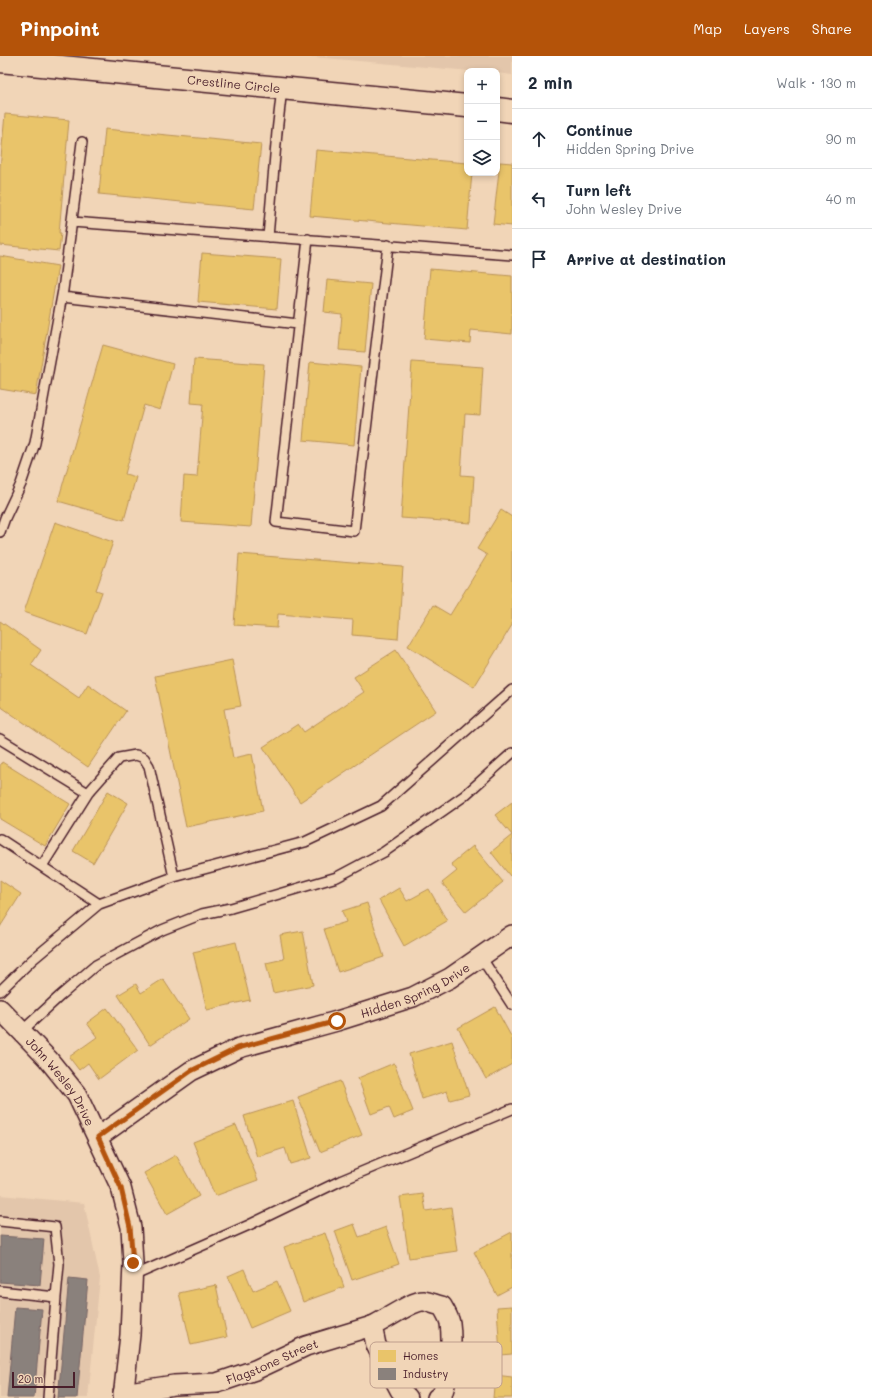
<!DOCTYPE html>
<meta charset="utf-8">
<style>
:root{--surface:#fff;--page:#f2f2f3;--text:#1f2937;--muted:#747a83;--line:#e0e1e3;--accent:#b45309}
body{margin:0;font-family:Mali,sans-serif;background:var(--page);color:var(--text)}
.controls{position:absolute;right:12px;top:12px;display:grid;overflow:hidden;border-radius:8px;box-shadow:0 2px 6px #0003}
.controls button{width:36px;height:36px;display:grid;place-items:center;padding:0;border:0;border-bottom:1px solid var(--line);background:var(--surface);color:var(--text);font:20px sans-serif}
.scale{position:absolute;left:12px;bottom:10px;width:63px;box-sizing:border-box;padding-left:4px;border:2px solid #4a1f2b;border-top:0;font-size:11px;line-height:14px;white-space:nowrap;color:#4a1f2b;-webkit-text-stroke:3px #f1d5b7;paint-order:stroke}
.stop{position:absolute;width:12px;height:12px;margin:-9px;border:3px solid #b45309;border-radius:50%;background:#fff}
.stop.end{background:#b45309;border-color:#fff;box-shadow:0 1px 4px #0008}
.list{margin:0;padding:0;list-style:none}
h2{display:flex;justify-content:space-between;align-items:center;height:52px;margin:0;padding:0 16px;font-size:17px}
h2 small{font-size:13px;font-weight:400;color:var(--muted)}
.list li{display:grid;grid-template-columns:26px 1fr auto;gap:12px;align-items:center;box-sizing:border-box;height:60px;padding:0 16px;border-top:1px solid var(--line)}
.list b{display:block;font-size:15px;white-space:nowrap}
.list p{margin:0;font-size:13px;white-space:nowrap;color:var(--muted)}
.list em{font-size:13px;font-style:normal;color:var(--muted)}
.icon{flex:none;width:22px;height:22px;fill:none;stroke:currentColor;stroke-width:2;stroke-linecap:round;stroke-linejoin:round}
.map{position:relative;flex:none;width:512px;height:1342px;overflow:hidden}
header{display:flex;align-items:center;gap:24px;box-sizing:border-box;height:56px;padding:0 20px;background:var(--accent);color:#fff}
header strong{font-size:19px}
nav{display:flex;gap:22px;margin-inline-start:auto;font-size:14px}
main{display:flex}
aside{flex:1;background:var(--surface)}
.map>svg:first-child{display:block}
.built{fill:#e3c6ab}
.homes{fill:#e9c46a;stroke:#b99257}
.industry{fill:#8a817c;stroke:#776464}
.lines{fill:none;stroke-linecap:round;stroke-linejoin:round}
.lane-casing{stroke:#4a1f2b;stroke-width:12}
.street-casing{stroke:#4a1f2b;stroke-width:22}
.secondary-casing{stroke:#4a1f2b;stroke-width:25}
.lane{stroke:#f1d5b7;stroke-width:9}
.street{stroke:#f1d5b7;stroke-width:19}
.secondary{stroke:#f1d5b7;stroke-width:22}
.route{stroke:#b45309;stroke-width:5}
.labels{text-anchor:middle;dominant-baseline:central;stroke-width:4;stroke-linejoin:round;paint-order:stroke}
.street-label{font-size:12px;fill:#4a1f2b;stroke:#f1d5b7}
.key{fill:#f1d5b7;stroke:#bf9e8d;stroke-width:1}
.key-label{font-size:11px;fill:#4a1f2b}
</style>
<header>
<strong>Pinpoint</strong>
<nav><a>Map</a><a>Layers</a><a>Share</a></nav>
</header>
<main>
<div class="map">
<svg width="512" height="1342" viewBox="0 0 512 1342">
<rect width="100%" height="100%" fill="#f1d5b7"/>
<filter id="ink" filterUnits="userSpaceOnUse"><feTurbulence type="fractalNoise" baseFrequency=".025" numOctaves="2"/><feDisplacementMap in="SourceGraphic" scale="8" xChannelSelector="R" yChannelSelector="G"/><feConvolveMatrix kernelMatrix="1 2 1 2 8 2 1 2 1" color-interpolation-filters="sRGB"/></filter>
<g filter="url(#ink)">
<path class="built" d="M303 0H512V19L497 17V15H470Z
M0 1139 84 1147 100 1222 88 1342H0Z"/>
<path class="homes" d="M5 58 69 64 59 177H61L59 195 0 189V113Z
M105 73 261 88 254 153 99 138Z
M316 94 467 107V117H472L467 174 310 160Z
M500 106 512 107V170L493 168Z
M202 197 281 203 277 253 198 246Z
M0 200 58 210 36 339 0 333Z
M430 213 512 220V278L471 274 470 287 424 283Z
M327 224 371 228 365 296 339 294 342 258 324 256Z
M103 289 173 308 160 354 144 349 125 418 136 421 124 464 58 445Z
M194 303 264 308 251 471 181 466 184 420 197 421 203 348 191 347Z
M310 306 361 311 354 389 303 384Z
M412 306 483 311 480 359 465 358 461 419 474 420 471 467 401 462Z
M501 454 512 461V569L474 631 408 590 433 549 450 559 487 499 477 493Z
M55 466 113 486 96 534 102 536 87 578 24 556Z
M239 498 403 511 398 583 352 579 353 564 278 558 277 572 234 569Z
M0 565 41 594 31 609 79 642 88 628 126 655 88 711 0 650Z
M396 594 436 655 300 746 263 691 298 668 304 676 364 636 354 621Z
M232 604 241 650 224 653 233 702 252 698 263 755 186 771 155 620Z
M2 706 70 748 45 790 0 763V710Z
M108 735 128 747 93 807 73 795Z
M512 746V818L510 820 491 796 512 779 495 759Z
M473 790 503 826 466 856 442 827 457 815 451 808Z
M0 824 21 838 0 871Z
M399 832 407 845 429 833 447 865 404 890 379 844Z
M367 847 384 901 338 916 324 873 346 866 342 855Z
M303 875 313 929 273 937 266 907 284 903 280 879Z
M236 886 250 944 207 954 193 896Z
M163 923 189 963 150 989 118 939 136 928 141 937Z
M495 951 512 982V1008L486 1023 458 972Z
M107 952 138 994 99 1023 88 1007 79 1014 69 1001 97 981 87 967Z
M452 985 469 1039 450 1044 447 1035 422 1043 409 998Z
M394 1007 413 1055 394 1063 389 1051 371 1058 358 1022Z
M340 1025 362 1079 320 1096 298 1041Z
M293 1045 311 1102 290 1108 285 1092 257 1101 244 1060Z
M236 1069 258 1124 215 1140 193 1086Z
M176 1099 199 1140 167 1158 144 1117Z
M423 1138 426 1155 451 1151 457 1195 409 1202 400 1141Z
M354 1168 359 1181 386 1171 399 1208 352 1224 335 1175Z
M512 1176V1231L497 1239 474 1196Z
M325 1177 344 1231 303 1246 284 1191Z
M244 1213 253 1235 277 1225 290 1255 250 1272 228 1220Z
M216 1229 227 1281 191 1289 179 1237Z
M512 1250V1298L500 1299 497 1251Z
M495 1319 512 1321V1342H493Z"/>
<path class="industry" d="M0 1180 44 1183 40 1229 0 1226Z
M69 1222 88 1224 77 1342H58Z
M15 1251 42 1253 34 1342H7Z"/>
<g class="lines">
<g class="lane-casing">
<path id="lane" d="M72 166 512 199
M268 181 277 76 282 32
M308 183 276 466 354 475 388 189
M62 241 298 268
M0 476 5 462 21 428 35 387 63 234 82 86
M0 683 88 737
M0 783 99 848 174 821 305 786 381 750 512 634
M42 810 88 737 119 702 136 699 144 702 149 710 174 821
M481 901 512 949
M0 935 32 904 99 848
M22 975 60 940 96 909 162 874 202 858 231 852 337 821 384 796 464 740 512 697
M0 1165 55 1171 59 1208 56 1241
M133 1220 249 1169 340 1125 512 1053
M0 1235 56 1241 48 1342"/>
</g>
<g class="street-casing">
<g id="street">
<path id="s1" d="M0 953 48 1003 77 1039 121 1132 131 1171 133 1207 130 1279 123 1342"/>
<path id="s2" d="M98 1081 191 1015 239 992 337 965 413 941 450 922 512 879"/>
<path id="s3" d="M123 1337 174 1329 217 1327 255 1314 306 1290 372 1270"/>
<path d="M408 1342 400 1334 376 1289 372 1270C384 1265 413 1244 424 1245 430 1246 436 1249 442 1250 445 1255 449 1262 450 1267 453 1290 449 1318 442 1339L437 1342"/>
</g>
</g>
<g class="secondary-casing">
<g id="secondary">
<path id="s4" d="M0 5 467 50"/>
<path d="M497 53 512 55"/>
</g>
</g>
<use href="#lane" class="lane"/>
<use href="#street" class="street"/>
<use href="#secondary" class="secondary"/>
</g>
</g>
<g class="lines" filter="url(#ink)">
<path class="route" d="M133 1207 130 1171 121 1132 98 1081 191 1015 238 992 337 965"/>
</g>
<g class="labels">
<g class="street-label">
<text stroke="none"><textPath href="#s4" startOffset="235">Crestline Circle</textPath></text>
<text stroke="none"><textPath href="#s2" startOffset="353">Hidden Spring Drive</textPath></text>
<text stroke="none"><textPath href="#s1" startOffset="95">John Wesley Drive</textPath></text>
<text stroke="none"><textPath href="#s3" startOffset="154">Flagstone Street</textPath></text>
</g>
</g>
<rect x="370" y="1286" width="132" height="46" rx="6" class="key"/>
<rect x="378" y="1294" width="18" height="12" fill="#e9c46a"/>
<rect x="378" y="1312" width="18" height="12" fill="#8a817c"/>
<g class="key-label">
<text x="403" y="1304">Homes</text>
<text x="403" y="1322">Industry</text>
</g>
</svg>
<div class="controls">
<button>+</button>
<button>−</button>
<button><svg class="icon" aria-label="layers" viewBox="0 0 24 24"><path d="M12 4l9 5-9 5-9-5zM3 14l9 5 9-5"/></svg></button>
</div>
<div class="scale">20 m</div>
<div class="stop" style="left:337px;top:965px"></div>
<div class="stop end" style="left:133px;top:1207px"></div>
</div>
<aside>
<h2>2 min<small>Walk · 130 m</small></h2>
<ul class="list">
<li><svg class="icon" aria-label="ahead" viewBox="0 0 24 24"><path d="M12 20V5M6 11l6-6 6 6"/></svg><div><b>Continue</b><p>Hidden Spring Drive</p></div><em>90 m</em></li>
<li><svg class="icon" aria-label="left" viewBox="0 0 24 24"><path d="M17 20v-9H6M10 6l-5 5 5 5"/></svg><div><b>Turn left</b><p>John Wesley Drive</p></div><em>40 m</em></li>
<li><svg class="icon" aria-label="arrive" viewBox="0 0 24 24"><path d="M6 21V4h12l-3 4 3 4H6"/></svg><div><b>Arrive at destination</b></div></li>
</ul>
</aside>
</main>
